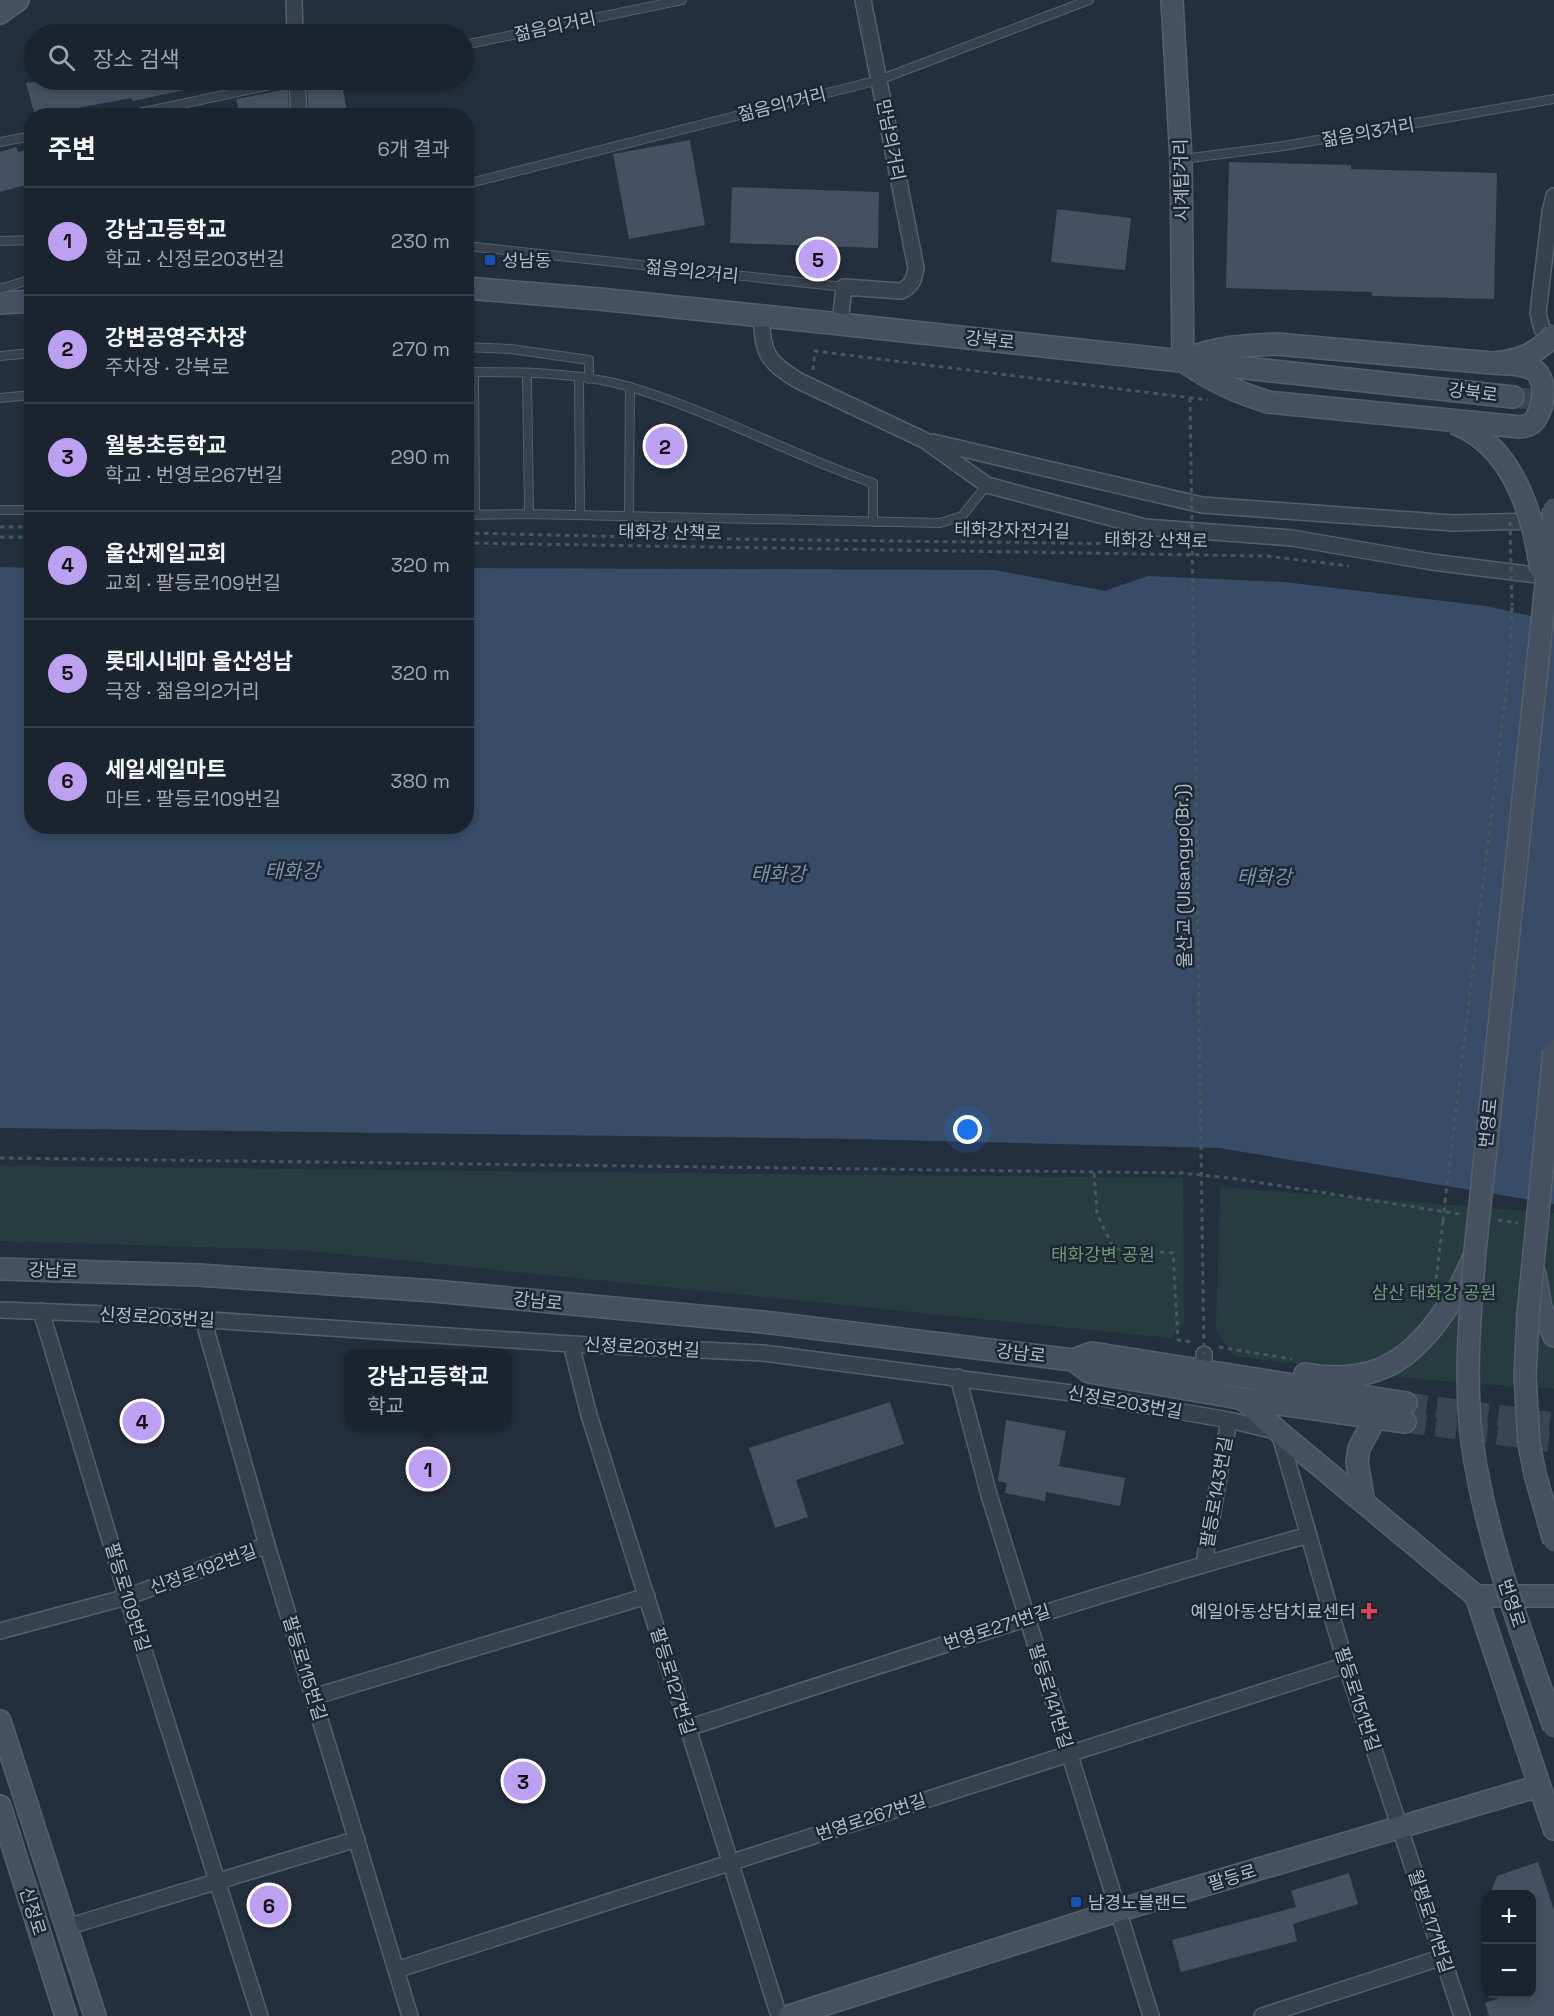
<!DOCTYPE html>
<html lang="ko">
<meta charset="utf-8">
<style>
:root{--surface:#1b232e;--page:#242b36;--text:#f1f3f6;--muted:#a0a4aa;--line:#39404a;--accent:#bca0f2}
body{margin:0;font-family:"Space Grotesk","Noto Sans KR",sans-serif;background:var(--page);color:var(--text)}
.controls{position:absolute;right:18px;bottom:18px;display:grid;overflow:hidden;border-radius:12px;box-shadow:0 3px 9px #0003}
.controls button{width:54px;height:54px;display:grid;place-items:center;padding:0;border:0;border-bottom:2px solid var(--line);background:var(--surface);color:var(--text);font:30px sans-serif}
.you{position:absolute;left:968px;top:1130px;width:21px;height:21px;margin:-15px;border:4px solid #fff;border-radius:50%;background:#1a73e8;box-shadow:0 0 0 9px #1a73e833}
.badge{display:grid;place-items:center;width:39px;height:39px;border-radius:50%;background:var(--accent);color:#111;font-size:20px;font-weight:700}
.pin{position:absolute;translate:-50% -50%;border:3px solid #fff;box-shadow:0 2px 6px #0006}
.popup{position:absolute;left:344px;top:1349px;width:168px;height:78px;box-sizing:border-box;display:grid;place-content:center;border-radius:12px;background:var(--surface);filter:drop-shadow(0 2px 4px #0005);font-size:20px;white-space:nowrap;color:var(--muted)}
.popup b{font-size:22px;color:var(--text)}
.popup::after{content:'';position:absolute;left:50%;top:100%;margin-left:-12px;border:12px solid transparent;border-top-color:var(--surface)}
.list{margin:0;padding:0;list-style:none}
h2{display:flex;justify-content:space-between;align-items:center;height:78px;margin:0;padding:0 24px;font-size:26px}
h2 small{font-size:20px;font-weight:400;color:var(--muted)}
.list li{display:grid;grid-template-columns:39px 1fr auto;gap:18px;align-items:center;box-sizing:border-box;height:108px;padding:0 24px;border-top:2px solid var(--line)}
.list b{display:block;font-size:22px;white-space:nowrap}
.list p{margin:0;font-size:20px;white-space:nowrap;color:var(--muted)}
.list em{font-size:20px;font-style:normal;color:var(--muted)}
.icon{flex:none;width:33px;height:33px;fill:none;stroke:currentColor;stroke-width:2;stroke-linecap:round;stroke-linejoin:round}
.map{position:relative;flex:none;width:1554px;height:2016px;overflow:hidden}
.search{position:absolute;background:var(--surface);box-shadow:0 3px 9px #0003;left:24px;top:24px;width:450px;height:66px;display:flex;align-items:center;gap:15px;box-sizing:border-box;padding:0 21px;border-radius:33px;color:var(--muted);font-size:22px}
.panel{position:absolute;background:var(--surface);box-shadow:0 3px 9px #0003;left:24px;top:108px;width:450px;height:726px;border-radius:24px}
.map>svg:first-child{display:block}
.green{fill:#263c3f}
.water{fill:#394c67}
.building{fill:#455162}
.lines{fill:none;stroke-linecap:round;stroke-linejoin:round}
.secondary-tunnel{stroke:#3a4453;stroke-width:21;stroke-dasharray:21 10;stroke-linecap:butt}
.lane-casing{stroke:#565f6c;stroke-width:10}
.street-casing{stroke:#565f6c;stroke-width:18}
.secondary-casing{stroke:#565f6c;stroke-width:24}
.path{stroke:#44595c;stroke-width:3;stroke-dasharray:4.5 4.5;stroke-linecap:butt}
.lane{stroke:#38414e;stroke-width:8}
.street{stroke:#38414e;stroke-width:15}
.secondary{stroke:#465061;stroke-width:21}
.secondary-bridge-casing{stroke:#565f6c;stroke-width:24;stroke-linecap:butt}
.path-bridge{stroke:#44595c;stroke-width:3;stroke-dasharray:4.5 4.5;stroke-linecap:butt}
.secondary-bridge{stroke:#465061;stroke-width:21}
.transit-dot{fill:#1a4fb4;stroke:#1d2633;stroke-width:2}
.health-dot{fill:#e0444e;stroke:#1d2633;stroke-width:2}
.labels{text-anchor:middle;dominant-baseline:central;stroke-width:5;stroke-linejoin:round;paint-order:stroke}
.street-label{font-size:18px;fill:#b4bcc9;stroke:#1d2633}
.poi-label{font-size:18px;fill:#b4bcc9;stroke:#1d2633;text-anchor:start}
.park-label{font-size:18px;fill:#6b9a76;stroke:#1d2633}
.water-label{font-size:20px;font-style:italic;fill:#7c92b1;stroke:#1d2633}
</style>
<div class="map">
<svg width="1554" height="2016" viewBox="0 0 1554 2016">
<rect width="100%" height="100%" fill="#242f3e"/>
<path class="green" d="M0 1166 1183 1178 1184 1326 1170 1338 300 1250 0 1241Z
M1220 1187 1554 1213V1389L1427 1380 1235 1356 1216 1331Z"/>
<path class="water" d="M0 567 31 568 32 826H466L467 568 995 570 1105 591 1148 576 1284 582 1486 606 1554 621V1204L1219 1148 856 1139 0 1128Z"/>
<path class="building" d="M49 80H202L203 86 133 101 131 98 35 116 26 83Z
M320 80H341L348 116H309L307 84Z
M288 89 289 114 240 116 236 99Z
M690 140 705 225 629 239 613 154Z
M16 147 18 152 32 149V183L0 192V152Z
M1229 162 1351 165V169L1497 173 1494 299 1372 296V292L1226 288Z
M732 187 879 192 878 248 730 243Z
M1057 209 1131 218 1125 270 1051 262Z
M890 1402 904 1444 796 1480 808 1517 775 1528 749 1448Z
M1006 1420 1066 1431 1059 1466 1125 1478 1120 1506 1046 1492 1045 1501 1005 1493 1007 1483 998 1481Z
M1538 1862 1554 1910V2016H1489L1485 2003 1502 1997 1501 1994H1532V1894H1490L1497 1876Z
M1349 1873 1358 1904 1293 1924 1297 1941 1181 1972 1172 1940 1296 1907 1291 1891Z"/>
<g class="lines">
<path class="secondary-tunnel" d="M1513 397 1554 402
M1406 1403 1554 1423
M1405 1422 1554 1442"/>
<g class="lane-casing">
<path id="lane" d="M464 45 682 0
M125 116 294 80
M0 142 32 136
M1183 159 1284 146 1554 99
M466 184 879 80 1089 0
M0 241 32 240
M466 246 844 287
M0 289 32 279
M466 347 511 349 589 360V379
M0 356 32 353
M466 372C520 372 579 372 630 387 714 412 791 455 873 483V522
M474 372 475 515
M527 373 529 514
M579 377 580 515
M0 398 32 395
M0 510H32
M466 515 529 514 940 523 962 516 987 485
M629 516 630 387"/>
</g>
<g class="street-casing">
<path id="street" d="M294 0 295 34
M297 80 299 116
M1554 196 1550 212 1538 313 1542 329 1554 337
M762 317C761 353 769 363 799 381L924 440 987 485 1145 527 1292 538 1432 562 1552 577
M840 324 844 287 901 291C912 286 914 280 916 268L863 0
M933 442 1202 505 1453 523 1540 521
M0 1310 133 1315 571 1344 763 1353 1079 1394 1229 1420 1279 1432 1346 1665 1462 2016
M41 1311 127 1597 260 2016
M203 1319 267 1545 410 2016
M571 1344 589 1415 779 2016
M1204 1371V1354
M958 1377 989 1495 1151 2016
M1204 1563 1229 1420
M0 1631 127 1597 267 1545
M313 1697 647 1596
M688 1728C894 1661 1100 1592 1309 1535
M67 1927 357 1839
M396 1970 1346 1665
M1262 2016 1443 1957"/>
</g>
<g class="secondary-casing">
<path id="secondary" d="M1172 0 1181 160 1183 361
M0 13 18 0
M466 288 599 299 840 324 1513 397
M0 303 32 301
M1189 358C1219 347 1245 345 1276 344
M1186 363C1212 381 1238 393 1268 402
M0 1269 198 1275 434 1291 763 1322 1073 1360 1092 1353 1406 1403
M1535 1274 1541 1308 1554 1336
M1073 1360 1089 1372 1244 1399 1405 1422
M1305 1374C1331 1379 1363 1378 1387 1366 1425 1348 1458 1296 1473 1258
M1243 1399 1279 1432 1476 1596
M1364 1503 1357 1462 1359 1448 1375 1419
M1554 1596H1476L1554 1829
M0 1721 95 2016
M0 1806 66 2016
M789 2016 1117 1911 1539 1786"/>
</g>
<path class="path" d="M813 370 815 351 1208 400
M0 527H32
M466 533 728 539 1141 544
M0 537H32
M466 543 1266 556 1349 566
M0 1158 1182 1173 1237 1179 1459 1214
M1094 1173 1097 1214 1114 1249 1173 1253 1178 1340 1192 1342
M1445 1202 1510 658 1512 606
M1498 1220 1518 1223
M1435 1288 1443 1221
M1219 1347 1292 1359"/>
<use href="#lane" class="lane"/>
<use href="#street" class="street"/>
<use href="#secondary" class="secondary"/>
<g class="secondary-bridge-casing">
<path id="secondary-bridge" d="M1276 344 1492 363C1517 362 1536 354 1554 335
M1268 402 1520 427C1526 426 1529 426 1533 422 1544 411 1548 379 1534 370 1523 363 1505 364 1492 363
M1454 423C1512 445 1533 513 1541 570
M1554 509 1475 1251C1470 1314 1464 1380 1472 1442 1486 1540 1522 1634 1554 1727
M1554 1051 1528 1314 1525 1376 1529 1444 1535 1474 1554 1541"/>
</g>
<path class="path-bridge" d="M1190 398 1204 1354
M1510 522 1512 606
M1443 1221 1445 1202"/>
<use href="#secondary-bridge" class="secondary-bridge"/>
</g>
<g class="transit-dot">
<rect x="484" y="254" width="12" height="12" rx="3"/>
<rect x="1070" y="1896" width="12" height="12" rx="3"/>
</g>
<path class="health-dot" d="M1366 1602h6v6h6v6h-6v6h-6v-6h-6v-6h6z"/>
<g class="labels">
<g class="street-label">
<text transform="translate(555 26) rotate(-12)">젊음의거리</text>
<text transform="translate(782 104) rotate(-14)">젊음의1거리</text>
<text transform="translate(1368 132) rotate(-10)">젊음의3거리</text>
<text transform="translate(891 140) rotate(79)">만남의거리</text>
<text transform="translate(1181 180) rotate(-91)">시계탑거리</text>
<text transform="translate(692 271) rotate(6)">젊음의2거리</text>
<text transform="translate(990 340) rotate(6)">강북로</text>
<text transform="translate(1473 392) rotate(7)">강북로</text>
<text transform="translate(1012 530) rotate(1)">태화강자전거길</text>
<text transform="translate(670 532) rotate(1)">태화강 산책로</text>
<text transform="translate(1156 540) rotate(1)">태화강 산책로</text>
<text transform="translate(1183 876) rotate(-91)">울산교 (Ulsangyo(Br.))</text>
<text transform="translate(1488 1123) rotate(-84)">번영로</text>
<text transform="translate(53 1270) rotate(2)">강남로</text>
<text transform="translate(538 1301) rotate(6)">강남로</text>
<text transform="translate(157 1317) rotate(3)">신정로203번길</text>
<text transform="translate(642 1347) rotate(3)">신정로203번길</text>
<text transform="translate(1021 1353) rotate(7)">강남로</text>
<text transform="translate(1125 1402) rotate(10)">신정로203번길</text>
<text transform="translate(1216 1492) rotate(-80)">팔등로143번길</text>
<text transform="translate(203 1569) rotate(-20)">신정로192번길</text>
<text transform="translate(128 1597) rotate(73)">팔등로109번길</text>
<text transform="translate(1512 1603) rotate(72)">번영로</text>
<text transform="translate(997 1627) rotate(-18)">번영로271번길</text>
<text transform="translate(305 1668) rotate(73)">팔등로115번길</text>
<text transform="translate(673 1681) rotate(73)">팔등로127번길</text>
<text transform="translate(1051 1696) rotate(73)">팔등로141번길</text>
<text transform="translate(1358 1699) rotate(72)">팔등로151번길</text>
<text transform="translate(871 1817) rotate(-18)">번영로267번길</text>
<text transform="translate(1232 1877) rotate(-17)">팔등로</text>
<text transform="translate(33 1911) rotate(73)">신정로</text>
<text transform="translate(1431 1921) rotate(72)">월평로171번길</text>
</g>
<g class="poi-label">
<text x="502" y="260">성남동</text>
<text x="1356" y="1611" text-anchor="end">예일아동상담치료센터</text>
<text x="1088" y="1902">남경노블랜드</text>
</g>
<g class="park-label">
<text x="1103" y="1254">태화강변 공원</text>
<text x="1434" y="1292">삼산 태화강 공원</text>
</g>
<g class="water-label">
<text x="292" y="871">태화강</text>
<text x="778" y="874">태화강</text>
<text x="1264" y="877">태화강</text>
</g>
</g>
</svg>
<div class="controls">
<button>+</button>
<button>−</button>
</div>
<div class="you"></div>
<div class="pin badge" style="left:428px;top:1469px">1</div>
<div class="popup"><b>강남고등학교</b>학교</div>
<div class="pin badge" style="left:665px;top:446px">2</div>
<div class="pin badge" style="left:523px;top:1781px">3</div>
<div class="pin badge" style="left:142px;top:1421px">4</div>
<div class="pin badge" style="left:818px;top:259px">5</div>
<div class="pin badge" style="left:269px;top:1905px">6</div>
<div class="search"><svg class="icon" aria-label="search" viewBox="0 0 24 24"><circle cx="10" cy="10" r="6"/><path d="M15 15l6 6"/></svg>장소 검색</div>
<section class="panel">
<h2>주변<small>6개 결과</small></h2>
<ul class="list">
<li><span class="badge">1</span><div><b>강남고등학교</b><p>학교 · 신정로203번길</p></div><em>230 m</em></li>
<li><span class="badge">2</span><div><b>강변공영주차장</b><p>주차장 · 강북로</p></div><em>270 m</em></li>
<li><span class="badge">3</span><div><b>월봉초등학교</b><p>학교 · 번영로267번길</p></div><em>290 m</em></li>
<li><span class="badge">4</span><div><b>울산제일교회</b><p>교회 · 팔등로109번길</p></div><em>320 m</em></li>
<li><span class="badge">5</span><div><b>롯데시네마 울산성남</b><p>극장 · 젊음의2거리</p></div><em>320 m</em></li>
<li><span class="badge">6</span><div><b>세일세일마트</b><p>마트 · 팔등로109번길</p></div><em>380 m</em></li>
</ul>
</section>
</div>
